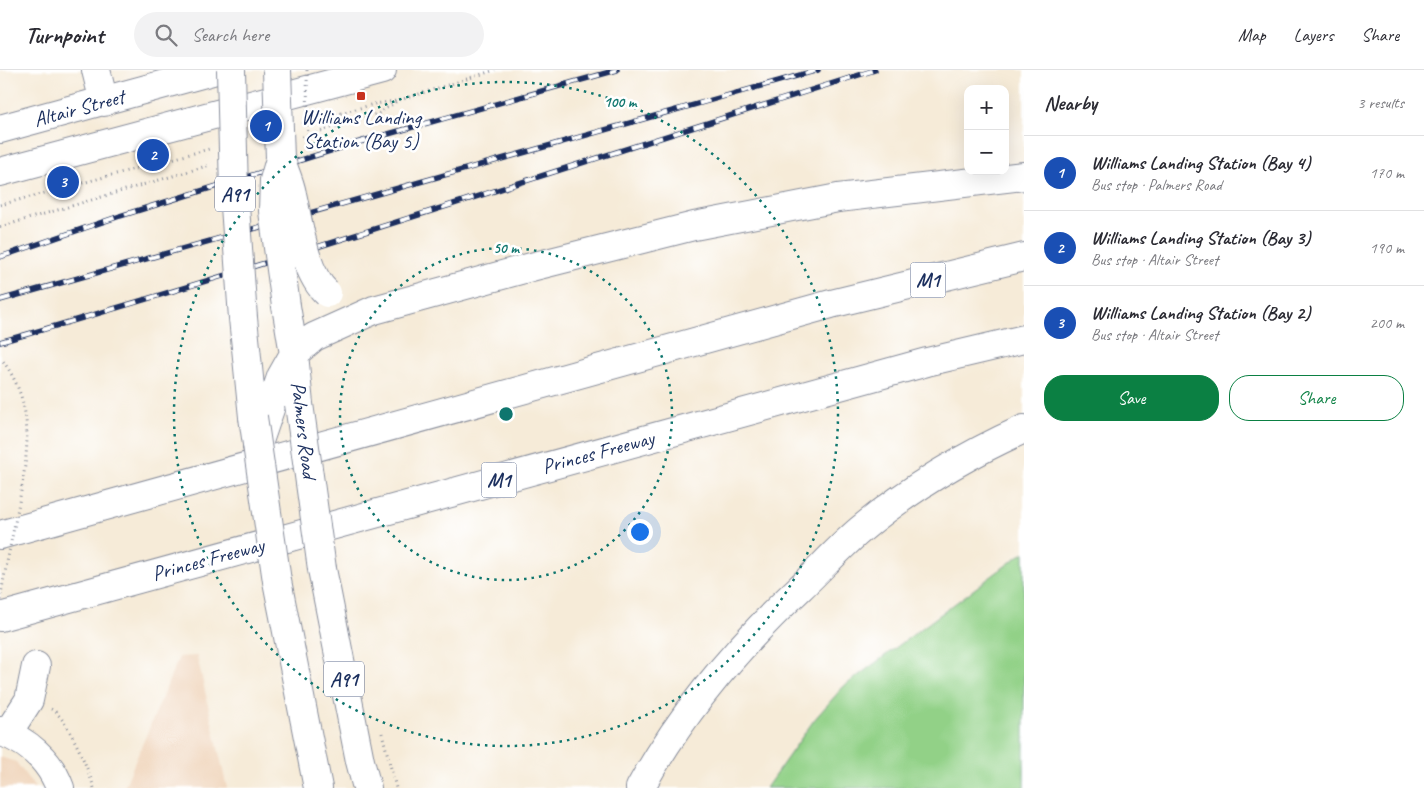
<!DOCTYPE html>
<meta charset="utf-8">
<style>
:root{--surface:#fff;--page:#f2f2f3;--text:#2b2b33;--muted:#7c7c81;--line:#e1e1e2;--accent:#0b8043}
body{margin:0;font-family:Caveat,sans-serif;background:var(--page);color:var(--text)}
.controls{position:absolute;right:15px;top:15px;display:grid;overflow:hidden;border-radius:10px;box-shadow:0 5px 20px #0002}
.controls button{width:45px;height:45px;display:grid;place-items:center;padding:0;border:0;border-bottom:1px solid var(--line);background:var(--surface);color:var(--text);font:25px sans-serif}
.you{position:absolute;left:639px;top:461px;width:18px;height:18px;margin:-12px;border:4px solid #fff;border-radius:50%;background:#1a73e8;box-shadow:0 0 0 8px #1a73e833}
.badge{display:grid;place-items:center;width:32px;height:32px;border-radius:50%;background:var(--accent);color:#fff;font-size:16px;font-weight:700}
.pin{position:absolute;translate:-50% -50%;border:2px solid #fff;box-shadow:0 1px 5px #0006}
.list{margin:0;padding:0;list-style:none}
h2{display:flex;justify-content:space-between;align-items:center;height:65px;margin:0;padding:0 20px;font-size:21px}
h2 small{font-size:16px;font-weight:400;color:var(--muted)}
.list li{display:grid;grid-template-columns:32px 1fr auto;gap:15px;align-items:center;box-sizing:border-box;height:75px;padding:0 20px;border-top:1px solid var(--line)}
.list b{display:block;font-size:19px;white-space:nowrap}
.list p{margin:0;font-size:16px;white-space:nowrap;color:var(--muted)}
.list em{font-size:16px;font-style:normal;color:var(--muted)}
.actions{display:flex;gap:10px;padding:15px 20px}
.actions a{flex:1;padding:11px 0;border:1px solid var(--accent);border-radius:20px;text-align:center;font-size:18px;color:var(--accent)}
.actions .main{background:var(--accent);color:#fff}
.icon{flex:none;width:28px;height:28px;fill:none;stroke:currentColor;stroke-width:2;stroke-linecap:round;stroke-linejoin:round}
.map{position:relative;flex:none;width:1024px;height:718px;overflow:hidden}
header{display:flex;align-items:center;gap:30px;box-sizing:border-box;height:70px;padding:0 25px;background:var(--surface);border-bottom:1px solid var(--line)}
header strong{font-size:24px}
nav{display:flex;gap:28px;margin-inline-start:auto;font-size:18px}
.search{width:350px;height:45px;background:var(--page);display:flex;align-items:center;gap:12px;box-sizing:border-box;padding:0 18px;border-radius:28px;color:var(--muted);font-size:19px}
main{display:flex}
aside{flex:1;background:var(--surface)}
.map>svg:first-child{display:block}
.built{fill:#f0d5bc}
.green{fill:#92d187;stroke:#568072}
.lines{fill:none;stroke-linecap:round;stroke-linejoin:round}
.minor-casing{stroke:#888d9b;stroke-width:30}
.highway-casing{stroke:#888d9b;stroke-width:30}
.path{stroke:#888d9b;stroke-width:3;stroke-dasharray:1 4;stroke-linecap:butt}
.minor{stroke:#fff;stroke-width:28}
.highway{stroke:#fff;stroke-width:28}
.rail-casing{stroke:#1b2f5e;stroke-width:5.5}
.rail{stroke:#fff;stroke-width:4;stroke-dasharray:11;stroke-linecap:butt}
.highway-bridge-casing{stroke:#888d9b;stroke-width:30;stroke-linecap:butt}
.path-bridge{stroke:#888d9b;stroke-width:3;stroke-dasharray:1 4;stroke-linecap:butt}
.highway-bridge{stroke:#fff;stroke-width:28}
.ring{fill:none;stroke:#0f766e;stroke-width:2.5;stroke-dasharray:2.5 5}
.poi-dot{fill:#c8321e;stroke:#fff;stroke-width:2}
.labels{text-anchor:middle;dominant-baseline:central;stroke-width:5;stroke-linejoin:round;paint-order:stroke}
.shield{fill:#fff;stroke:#5f6d8e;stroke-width:1}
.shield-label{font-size:20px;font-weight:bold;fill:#1b2f5e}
.street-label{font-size:21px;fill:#1b2f5e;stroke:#fff}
.poi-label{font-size:21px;fill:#1b2f5e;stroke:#fff}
.centre{fill:#0f766e;stroke:#fff;stroke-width:2.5}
.ring-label{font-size:15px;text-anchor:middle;font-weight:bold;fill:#0f766e;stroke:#fff;stroke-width:5;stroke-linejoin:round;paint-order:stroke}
</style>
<header>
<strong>Turnpoint</strong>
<div class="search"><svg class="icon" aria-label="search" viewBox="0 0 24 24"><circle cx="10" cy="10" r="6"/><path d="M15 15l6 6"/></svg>Search here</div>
<nav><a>Map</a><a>Layers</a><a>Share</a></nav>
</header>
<main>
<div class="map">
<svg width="1024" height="718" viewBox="0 0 1024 718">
<rect width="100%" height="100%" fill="#fff"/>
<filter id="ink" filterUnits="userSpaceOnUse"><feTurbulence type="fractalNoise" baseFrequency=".02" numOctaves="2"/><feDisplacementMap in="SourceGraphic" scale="10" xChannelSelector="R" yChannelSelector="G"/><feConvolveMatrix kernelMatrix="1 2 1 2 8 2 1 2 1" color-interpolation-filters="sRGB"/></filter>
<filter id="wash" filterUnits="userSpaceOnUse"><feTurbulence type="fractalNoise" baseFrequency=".0096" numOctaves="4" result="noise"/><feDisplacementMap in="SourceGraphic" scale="20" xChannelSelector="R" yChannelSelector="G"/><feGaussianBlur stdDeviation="1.12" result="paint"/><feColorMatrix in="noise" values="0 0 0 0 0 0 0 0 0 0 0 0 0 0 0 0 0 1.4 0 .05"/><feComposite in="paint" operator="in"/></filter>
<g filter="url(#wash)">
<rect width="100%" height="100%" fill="#f6ebd8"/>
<path class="built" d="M197 586 227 718H124L179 587Z
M0 687 16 692 35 718H0Z"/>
<path class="green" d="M1024 482V718H766L814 650 843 617Z"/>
</g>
<g filter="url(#ink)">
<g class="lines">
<g class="minor-casing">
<path id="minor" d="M96 0 104 32
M0 59 216 0
M0 102 382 0
M0 661C27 671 50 690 60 718
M7 664 29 630 36 596"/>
</g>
<g class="highway-casing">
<path id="highway" d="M286 236 294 284 299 334
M243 248 253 347
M257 377 281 307 294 284 314 267 374 240 535 196 694 156 838 128 1024 106
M0 465 831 234 1024 187
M322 499 360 691 367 718
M277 511 318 718
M0 547 927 292 1024 269
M640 718C682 642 737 577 800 518 820 499 839 478 860 460 909 419 966 385 1024 359"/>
</g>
<path class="path" d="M302 54 374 34 396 31
M302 67 380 43 397 31 495 0
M0 135 209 79
M0 157 210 95
M51 639C67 646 89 701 94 718
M382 663 396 718"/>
<use href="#minor" class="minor"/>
<use href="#highway" class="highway"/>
<g class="rail-casing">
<path id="rail" d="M0 187 120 146 356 73 617 0
M0 230 818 0
M0 272C294 188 584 91 875 0"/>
</g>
<use href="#rail" class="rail"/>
<g class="highway-bridge-casing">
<path id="highway-bridge" d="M231 0 234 122 243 248
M277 0 280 89 274 110 273 141 286 236
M281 91C285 102 290 113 292 124 299 153 304 203 327 223
M299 334 322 499
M253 347 277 511"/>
</g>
<path class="path-bridge" d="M307 0 308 88
M0 530C5 501 11 472 17 443 27 389 38 339 3 291"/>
<use href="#highway-bridge" class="highway-bridge"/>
</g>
</g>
<g class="ring">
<circle cx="506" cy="344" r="166"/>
<circle cx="506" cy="344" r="332"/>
</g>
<rect class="poi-dot" x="356" y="21" width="10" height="10" rx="2.5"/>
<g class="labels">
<g class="shield">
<rect x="215" y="106.5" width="40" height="35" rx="4"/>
<rect x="910.5" y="192.5" width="35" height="35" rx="4"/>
<rect x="481.5" y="392.5" width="35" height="35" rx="4"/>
<rect x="324" y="591.5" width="40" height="35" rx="4"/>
</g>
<g class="shield-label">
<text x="235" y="124">A91</text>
<text x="928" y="210">M1</text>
<text x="499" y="410">M1</text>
<text x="344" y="609">A91</text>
</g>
<g class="street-label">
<text transform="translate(79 38) rotate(-15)">Altair Street</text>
<text transform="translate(304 360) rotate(83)">Palmers Road</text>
<text transform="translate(598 382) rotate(-15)">Princes Freeway</text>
<text transform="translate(208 489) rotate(-15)">Princes Freeway</text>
</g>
<g class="poi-label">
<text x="361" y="47">Williams Landing<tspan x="361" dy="24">Station (Bay 5)</tspan></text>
</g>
</g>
<circle cx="506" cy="344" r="8" class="centre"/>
<g class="ring-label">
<text x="620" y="37">100 m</text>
<text x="506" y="183">50 m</text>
</g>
</svg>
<div class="controls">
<button>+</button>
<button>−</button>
</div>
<div class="you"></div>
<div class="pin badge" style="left:266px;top:56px;background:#1a4fb4">1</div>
<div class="pin badge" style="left:153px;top:85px;background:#1a4fb4">2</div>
<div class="pin badge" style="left:63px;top:112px;background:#1a4fb4">3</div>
</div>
<aside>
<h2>Nearby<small>3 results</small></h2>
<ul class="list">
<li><span class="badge" style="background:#1a4fb4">1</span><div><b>Williams Landing Station (Bay 4)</b><p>Bus stop · Palmers Road</p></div><em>170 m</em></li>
<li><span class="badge" style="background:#1a4fb4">2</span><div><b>Williams Landing Station (Bay 3)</b><p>Bus stop · Altair Street</p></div><em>190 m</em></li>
<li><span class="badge" style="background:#1a4fb4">3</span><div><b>Williams Landing Station (Bay 2)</b><p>Bus stop · Altair Street</p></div><em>200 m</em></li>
</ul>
<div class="actions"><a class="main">Save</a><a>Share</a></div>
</aside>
</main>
